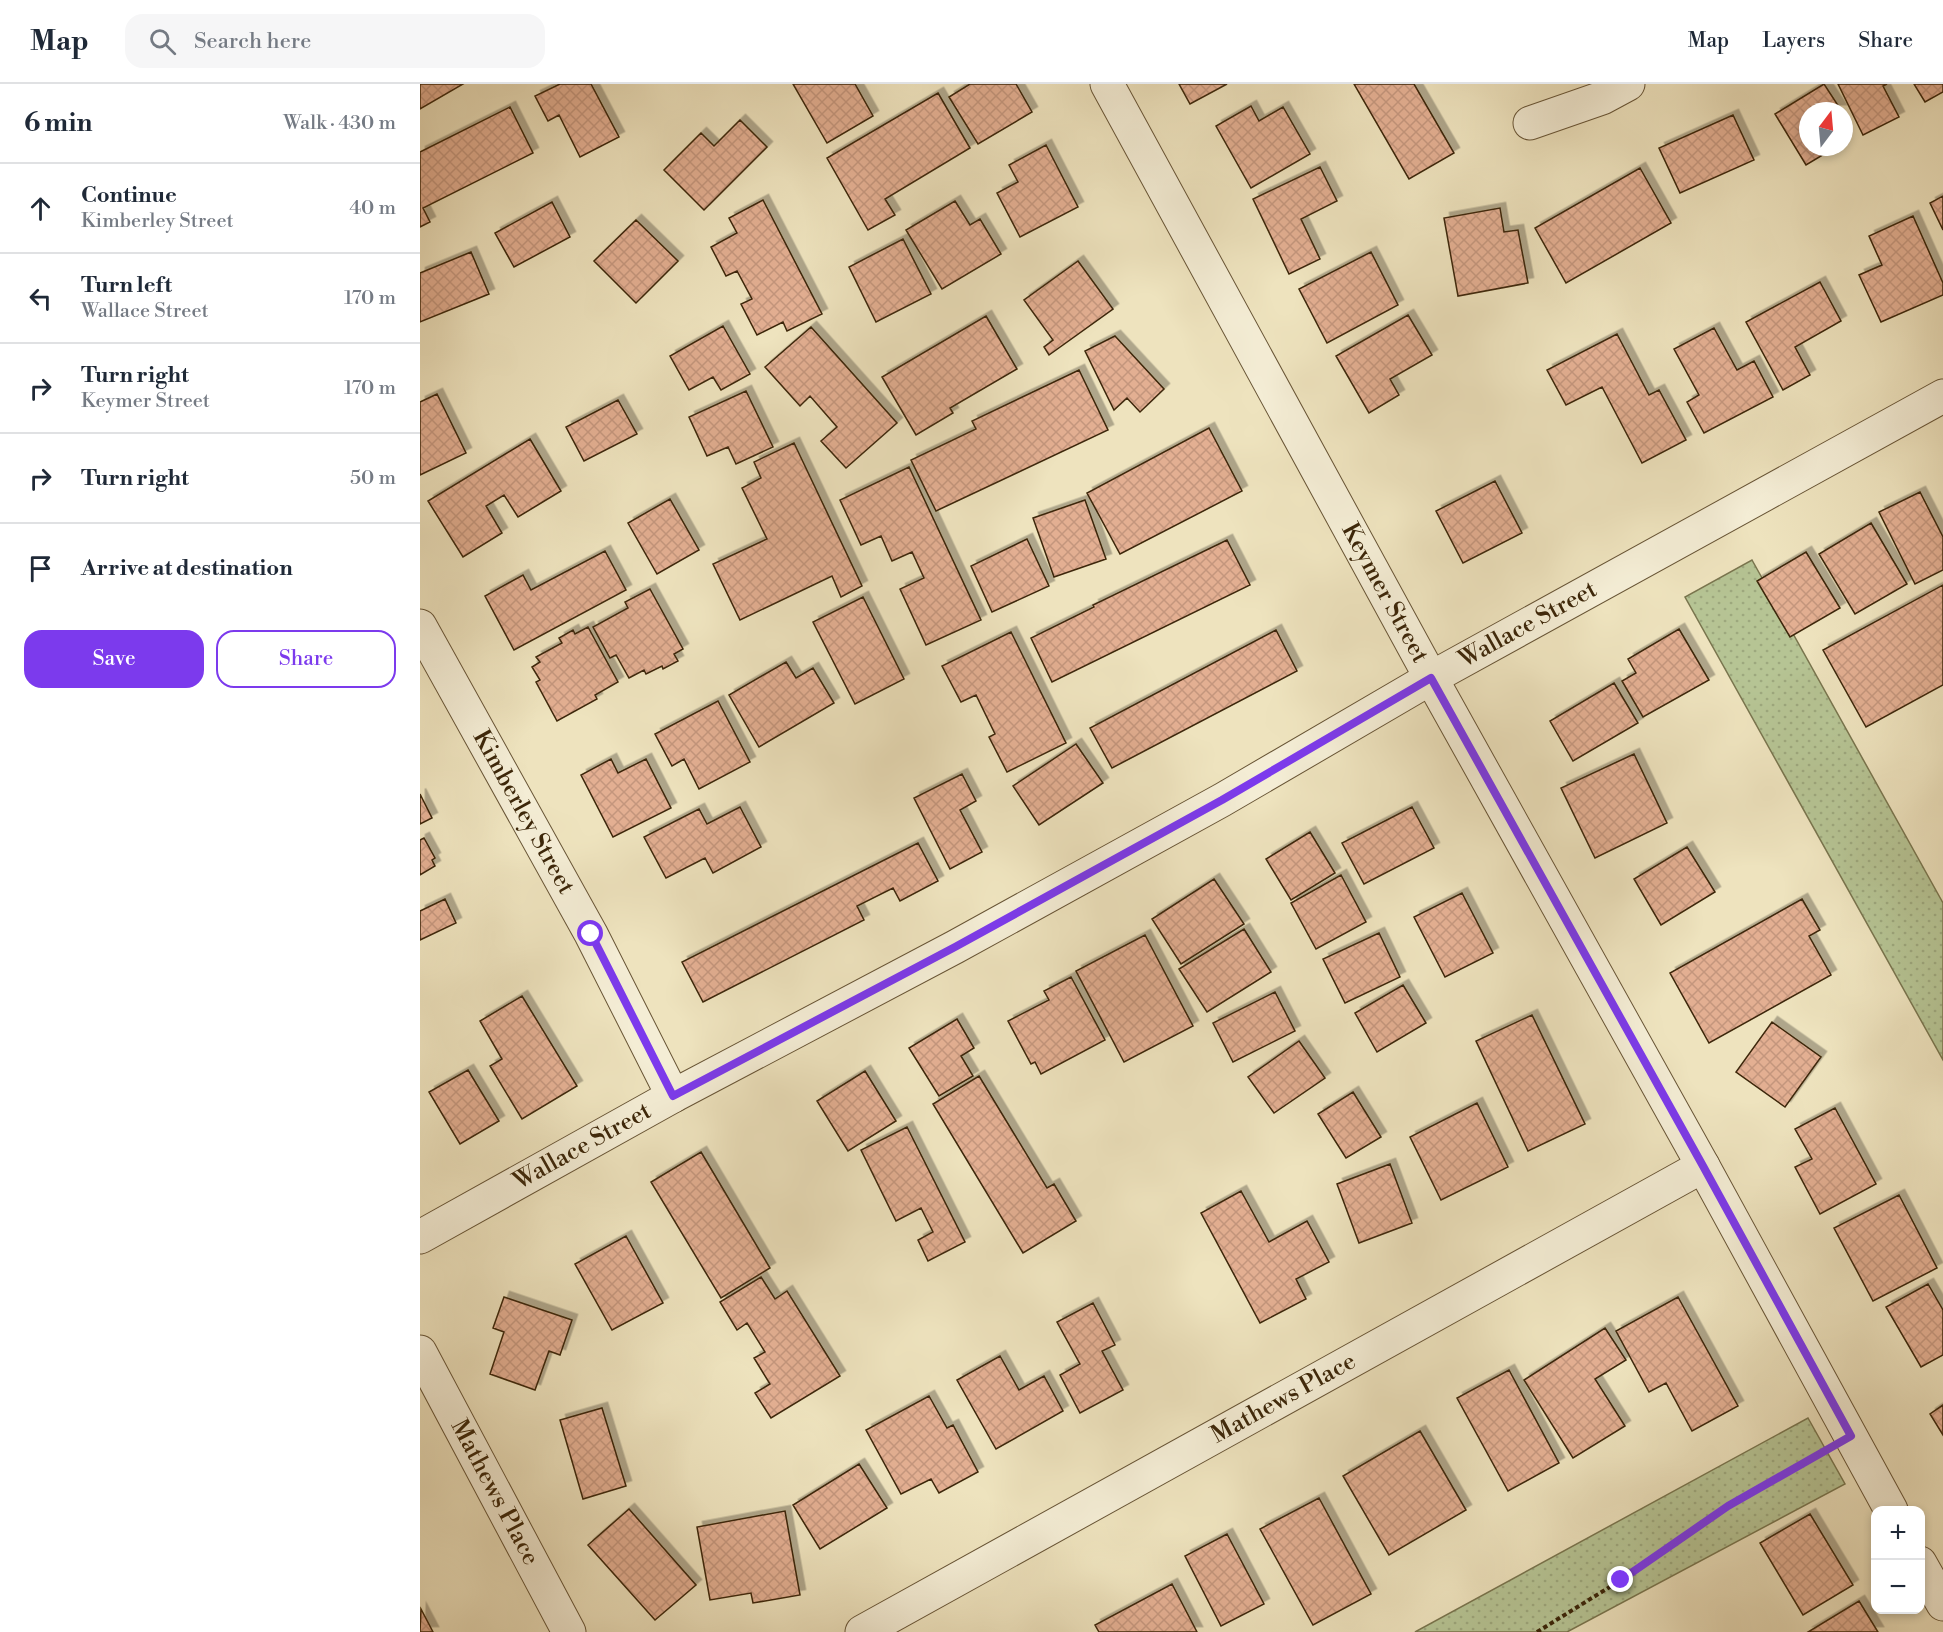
<!DOCTYPE html>
<meta charset="utf-8">
<style>
:root{--surface:#fff;--page:#f6f6f7;--text:#1f2937;--muted:#747a83;--line:#e0e1e3;--accent:#7c3aed}
body{margin:0;font-family:"Libre Bodoni",serif;background:var(--page);color:var(--text)}
.controls{position:absolute;right:18px;bottom:18px;display:grid;overflow:hidden;border-radius:12px;box-shadow:0 3px 9px #0003}
.controls button{width:54px;height:54px;display:grid;place-items:center;padding:0;border:0;border-bottom:2px solid var(--line);background:var(--surface);color:var(--text);font:30px sans-serif}
.compass{position:absolute;left:1379px;top:18px;width:54px;height:54px;border-radius:50%;background:var(--surface);box-shadow:0 3px 9px #0003;rotate:16deg}
.stop{position:absolute;width:18px;height:18px;margin:-14px;border:4px solid #7c3aed;border-radius:50%;background:#fff}
.stop.end{background:#7c3aed;border-color:#fff;box-shadow:0 2px 6px #0008}
.list{margin:0;padding:0;list-style:none}
h2{display:flex;justify-content:space-between;align-items:center;height:78px;margin:0;padding:0 24px;font-size:26px}
h2 small{font-size:20px;font-weight:400;color:var(--muted)}
.list li{display:grid;grid-template-columns:39px 1fr auto;gap:18px;align-items:center;box-sizing:border-box;height:90px;padding:0 24px;border-top:2px solid var(--line)}
.list b{display:block;font-size:22px;white-space:nowrap}
.list p{margin:0;font-size:20px;white-space:nowrap;color:var(--muted)}
.list em{font-size:20px;font-style:normal;color:var(--muted)}
.actions{display:flex;gap:12px;padding:18px 24px}
.actions a{flex:1;padding:14px 0;border:2px solid var(--accent);border-radius:18px;text-align:center;font-size:21px;color:var(--accent)}
.actions .main{background:var(--accent);color:#fff}
.icon{flex:none;width:33px;height:33px;fill:none;stroke:currentColor;stroke-width:2;stroke-linecap:round;stroke-linejoin:round}
.map{position:relative;flex:none;width:1523px;height:1548px;overflow:hidden}
header{display:flex;align-items:center;gap:36px;box-sizing:border-box;height:84px;padding:0 30px;background:var(--surface);border-bottom:2px solid var(--line)}
header strong{font-size:28px}
nav{display:flex;gap:33px;margin-inline-start:auto;font-size:21px}
.search{width:420px;height:54px;background:var(--page);display:flex;align-items:center;gap:15px;box-sizing:border-box;padding:0 21px;border-radius:18px;color:var(--muted);font-size:22px}
main{display:flex}
aside{flex:1;background:var(--surface)}
.map>svg:first-child{display:block}
.park{fill:url(#park-dots);stroke:#79754e;stroke-width:1.5}
.building{fill:url(#building-cross-hatch);stroke:#3c2609;stroke-width:1.5;filter:url(#shadow)}
.lines{fill:none;stroke-linecap:round;stroke-linejoin:round}
.minor-casing{stroke:#685536;stroke-width:35}
.path{stroke:#3c2609;stroke-width:4;stroke-dasharray:4.5 3;stroke-linecap:butt}
.minor{stroke:#f4edd5;stroke-width:33}
.route{stroke:#7c3aed;stroke-width:8}
.labels{text-anchor:middle;dominant-baseline:central;stroke-width:6;stroke-linejoin:round;paint-order:stroke}
.street-label{font-size:24px;fill:#3c2609;stroke:#f4edd5}
</style>
<header>
<strong>Map</strong>
<div class="search"><svg class="icon" aria-label="search" viewBox="0 0 24 24"><circle cx="10" cy="10" r="6"/><path d="M15 15l6 6"/></svg>Search here</div>
<nav><a>Map</a><a>Layers</a><a>Share</a></nav>
</header>
<main>
<aside>
<h2>6 min<small>Walk · 430 m</small></h2>
<ul class="list">
<li><svg class="icon" aria-label="ahead" viewBox="0 0 24 24"><path d="M12 20V5M6 11l6-6 6 6"/></svg><div><b>Continue</b><p>Kimberley Street</p></div><em>40 m</em></li>
<li><svg class="icon" aria-label="left" viewBox="0 0 24 24"><path d="M17 20v-9H6M10 6l-5 5 5 5"/></svg><div><b>Turn left</b><p>Wallace Street</p></div><em>170 m</em></li>
<li><svg class="icon" aria-label="right" viewBox="0 0 24 24"><path d="M7 20v-9h11M14 6l5 5-5 5"/></svg><div><b>Turn right</b><p>Keymer Street</p></div><em>170 m</em></li>
<li><svg class="icon" aria-label="right" viewBox="0 0 24 24"><path d="M7 20v-9h11M14 6l5 5-5 5"/></svg><div><b>Turn right</b></div><em>50 m</em></li>
<li><svg class="icon" aria-label="arrive" viewBox="0 0 24 24"><path d="M6 21V4h12l-3 4 3 4H6"/></svg><div><b>Arrive at destination</b></div></li>
</ul>
<div class="actions"><a class="main">Save</a><a>Share</a></div>
</aside>
<div class="map">
<svg width="1523" height="1548" viewBox="0 0 1523 1548">
<defs>
<pattern id="park-dots" width="8" height="8" patternUnits="userSpaceOnUse" patternTransform="scale(1.5)"><rect width="8" height="8" fill="#b6c494"/><path d="M2 2h.1M6 6h.1" fill="none" stroke="#9da87e" stroke-width="1.8" stroke-linecap="round"/></pattern>
<pattern id="building-cross-hatch" width="8" height="8" patternUnits="userSpaceOnUse" patternTransform="scale(1.5)"><rect width="8" height="8" fill="#e3af92"/><path d="M0 0l8 8M0 8l8-8" fill="none" stroke="#c4967d"/></pattern>
<filter id="shadow"><feDropShadow dx="5.5" dy="-5.5" stdDeviation="0" flood-color="#0004"/></filter>
</defs>
<rect width="100%" height="100%" fill="#eee3be"/>
<filter id="stains"><feTurbulence type="fractalNoise" baseFrequency=".00333" numOctaves="4"/><feColorMatrix values="0 0 0 0 .2 0 0 0 0 .09 0 0 0 0 .02 0 0 0 .5 -.17"/></filter>
<radialGradient id="worn" r=".72"><stop offset=".6" stop-color="#630" stop-opacity="0"/><stop offset="1" stop-color="#630" stop-opacity=".3"/></radialGradient>
<path class="park" d="M1332 476 1523 819V976L1265 513Z
M1388 1334 1425 1400 1147 1548H995Z"/>
<path class="building" d="M0 0H43L0 25Z
M140 0H171L199 53 160 73 139 31 128 37 115 12Z
M373 0H435L453 32 407 59Z
M550 0H596L612 28 558 60 529 13Z
M759 0H807L770 20Z
M934 0H994L1034 69 989 95Z
M1404 0 1421 26 1388 27V63H1416L1386 81 1355 30Z
M1418 0H1467L1463 2 1479 33 1443 51Z
M1494 0H1523V8L1505 18Z
M518 9 550 64 465 115 475 131 448 146 407 74Z
M831 22 839 37 863 23 890 70 831 104 796 42Z
M90 23 113 69 3 124 10 138 0 143V68Z
M1313 31 1334 76 1260 109 1239 64Z
M320 36 347 63 284 126 244 86 281 49 294 62Z
M626 61 658 123 600 153 577 109 598 98 589 81Z
M900 83 917 117 881 135 900 175 869 190 833 115Z
M1220 84 1251 139 1146 199 1115 144Z
M1523 112V146L1510 119Z
M343 116 402 230 367 247 363 238 337 251 321 220 332 215 317 187 306 192 291 163 317 149 309 134Z
M535 117 550 141 560 135 581 170 522 205 486 146Z
M132 118 150 153 94 183 75 149Z
M1080 124 1084 148 1098 146 1108 199 1038 212 1024 134Z
M1493 132 1523 199V211L1461 238 1439 191 1462 181 1449 152Z
M216 136 258 177 216 219 174 177Z
M483 155 511 210 456 238 429 183Z
M51 168 69 210 0 238V189Z
M951 168 978 221 907 259 879 205Z
M658 177 693 225 629 271 624 263 633 256 604 216Z
M1400 198 1421 237 1375 263 1390 291 1363 306 1326 238Z
M988 231 1012 271 970 295 979 311 949 329 916 272Z
M566 232 597 285 530 324 533 329 496 351 462 293Z
M303 242 330 290 301 306 293 293 269 306 250 272Z
M391 243 477 339 426 384 401 357 417 343 390 312 380 322 345 283Z
M1294 244 1317 286 1334 277 1353 313 1284 349 1267 318 1279 311 1254 265Z
M1197 250 1229 311 1239 306 1266 356 1222 379 1182 303 1146 321 1127 286Z
M695 252 744 305 720 328 707 314 694 326 665 267Z
M659 286 688 346 516 427 491 376 556 345 552 337Z
M326 307 353 363 316 380 308 363 287 372 269 333Z
M17 310 46 369 0 391V318Z
M198 316 217 350 164 377 146 343Z
M789 344 822 407 700 470 667 409Z
M110 355 141 407 98 433 84 411 66 422 82 449 43 473 8 417Z
M374 359 442 502 421 513 412 492 320 536 293 480 347 455 322 404 341 394 334 378Z
M489 383 561 536 506 561 480 505 504 494 492 468 472 477 461 452 441 461 420 416Z
M1075 397 1102 449 1043 479 1016 427Z
M1500 408 1523 453V486L1495 500 1459 428Z
M250 415 279 466 237 490 208 439Z
M665 416 686 475 634 493 613 434Z
M1451 439 1487 500 1435 530 1399 470Z
M607 455 629 502 572 528 551 482Z
M807 456 830 501 632 598 611 554 674 523 673 521Z
M185 467 206 506 94 566 65 512 103 491 111 506Z
M1386 468 1420 524 1370 553 1337 497Z
M1523 501V601L1446 643 1403 566Z
M230 505 263 565 254 570 258 577 243 585 242 582 226 590 224 586 209 594 196 571 190 574 173 543 208 524 205 518Z
M443 513 484 595 435 620 393 538Z
M168 543 198 598 175 611 177 615 137 637 116 598 120 596 112 583 120 578 116 573 142 559 139 554 153 546 155 550Z
M1259 545 1289 596 1223 633 1202 597 1216 589 1208 575Z
M856 546 877 587 692 684 670 644Z
M591 548 646 659 587 688 569 653 575 650 556 611 541 618 522 582Z
M366 578 376 594 393 584 414 619 339 663 309 611Z
M1194 599 1218 639 1153 677 1130 637Z
M298 617 330 678 279 705 264 675 252 682 235 650Z
M656 660 683 699 619 741 593 702Z
M1214 670 1247 739 1175 774 1141 704Z
M191 675 198 689 226 675 251 724 193 753 161 691Z
M542 690 556 717 540 726 562 768 530 785 494 714Z
M0 710 12 734 0 740Z
M320 723 341 763 293 789 285 774 246 794 224 753 279 725 287 740Z
M992 723 1014 764 944 800 922 759Z
M890 748 915 789 871 816 846 775Z
M4 754 15 774 12 776 15 782 0 791V756Z
M498 759 518 797 480 817 473 804 437 822 444 836 283 918 262 878Z
M1267 763 1295 808 1241 841 1214 795Z
M921 791 946 838 896 865 871 819Z
M794 795 824 840 761 880 732 835Z
M1042 809 1073 869 1025 893 994 833Z
M25 815 36 839 0 856V827Z
M1382 815 1400 846 1389 852 1411 891 1289 959 1250 889Z
M824 845 851 888 787 928 759 885Z
M959 849 980 893 925 919 903 875Z
M725 851 773 942 704 978 656 887Z
M651 893 685 956 621 990 615 978 611 980 588 937 629 916 624 907Z
M983 901 1006 939 957 968 935 929Z
M855 908 875 947 813 978 793 939Z
M102 912 157 1002 102 1035 70 982 82 975 60 937Z
M1112 931 1165 1040 1108 1067 1056 957Z
M537 935 554 964 541 972 553 992 519 1012 489 964Z
M1352 938 1401 973 1365 1023 1316 988Z
M879 957 905 994 854 1029 828 993Z
M48 986 79 1037 40 1060 9 1008Z
M445 987 476 1037 428 1067 397 1017Z
M559 992 627 1104 634 1100 656 1137 603 1169 513 1020Z
M933 1008 961 1053 926 1074 898 1030Z
M1057 1019 1088 1083 1021 1116 990 1053Z
M1415 1024 1456 1100 1400 1130 1375 1083 1392 1075 1375 1045Z
M487 1043 545 1158 508 1177 498 1156 513 1148 501 1124 476 1137 441 1066Z
M281 1068 350 1184 301 1214 231 1098Z
M970 1080 992 1139 939 1159 917 1100Z
M821 1107 849 1158 887 1137 909 1178 876 1195 886 1215 840 1239 781 1129Z
M1479 1111 1517 1184 1453 1217 1414 1144Z
M206 1152 243 1219 192 1246 155 1180Z
M341 1193 355 1215 367 1207 420 1292 351 1334 335 1309 350 1300 334 1274 345 1268 327 1239 317 1246 300 1218Z
M1508 1200 1523 1226V1271L1501 1283 1466 1223Z
M84 1213 152 1236 140 1271 129 1267 115 1306 70 1290 84 1248 73 1244Z
M1258 1213 1318 1322 1272 1347 1246 1299 1229 1308 1196 1247Z
M673 1219 695 1261 682 1267 703 1306 660 1329 640 1291 660 1280 637 1238Z
M1185 1244 1206 1276 1175 1295 1205 1342 1153 1374 1104 1296Z
M580 1272 599 1306 624 1292 643 1327 576 1365 537 1296Z
M1089 1286 1139 1379 1088 1407 1037 1314Z
M509 1312 527 1344 533 1341 558 1388 519 1409 511 1395 481 1410 446 1346Z
M1523 1321V1351L1510 1330Z
M182 1324 206 1402 163 1415 140 1336Z
M1000 1347 1046 1426 969 1471 923 1392Z
M439 1380 467 1424 400 1465 373 1421Z
M899 1414 951 1510 893 1541 840 1445Z
M209 1425 276 1501 235 1536 168 1461Z
M365 1427 380 1511 333 1519 331 1509 290 1516 277 1443Z
M1390 1430 1433 1501 1383 1531 1340 1459Z
M807 1450 844 1520 801 1542 765 1472Z
M752 1500 777 1548H679L675 1541Z
M1439 1517 1458 1548H1388Z
M1 1525 13 1548H0Z"/>
<g class="lines">
<g class="minor-casing">
<g id="minor">
<path id="s1" d="M687 0 1011 594 1283 1082 1471 1426"/>
<path d="M1110 39 1182 14 1208 0"/>
<path id="s2" d="M0 542 171 850 253 1012"/>
<path id="s3" d="M0 1153 253 1012 535 863 802 716 1011 594 1523 312"/>
<path id="s4" d="M0 1268 149 1548"/>
<path d="M1500 1479 1523 1520"/>
<path id="s5" d="M442 1548 1283 1082"/>
</g>
</g>
<path class="path" d="M1117 1548 1201 1496 1308 1422 1401 1369"/>
<use href="#minor" class="minor"/>
</g>
<g class="lines">
<path class="route" d="M171 850 253 1012 535 863 802 716 1011 594 1283 1082 1431 1352 1308 1422 1201 1496"/>
</g>
<g class="labels">
<g class="street-label">
<text stroke="none"><textPath href="#s1" startOffset="580">Keymer Street</textPath></text>
<text stroke="none"><textPath href="#s3" startOffset="1266">Wallace Street</textPath></text>
<text stroke="none"><textPath href="#s2" startOffset="213">Kimberley Street</textPath></text>
<text stroke="none"><textPath href="#s3" startOffset="186">Wallace Street</textPath></text>
<text stroke="none"><textPath href="#s5" startOffset="482">Mathews Place</textPath></text>
<text stroke="none"><textPath href="#s4" startOffset="159">Mathews Place</textPath></text>
</g>
</g>
<rect width="100%" height="100%" filter="url(#stains)"/>
<rect width="100%" height="100%" fill="url(#worn)"/>
</svg>
<div class="controls">
<button>+</button>
<button>−</button>
</div>
<svg class="compass" viewBox="-18 -18 36 36"><path d="M0-13l5 13h-10z" fill="#e53935"/><path d="M0 13l5-13h-10z" fill="#747a83"/></svg>
<div class="stop" style="left:171px;top:850px"></div>
<div class="stop end" style="left:1201px;top:1496px"></div>
</div>
</main>
